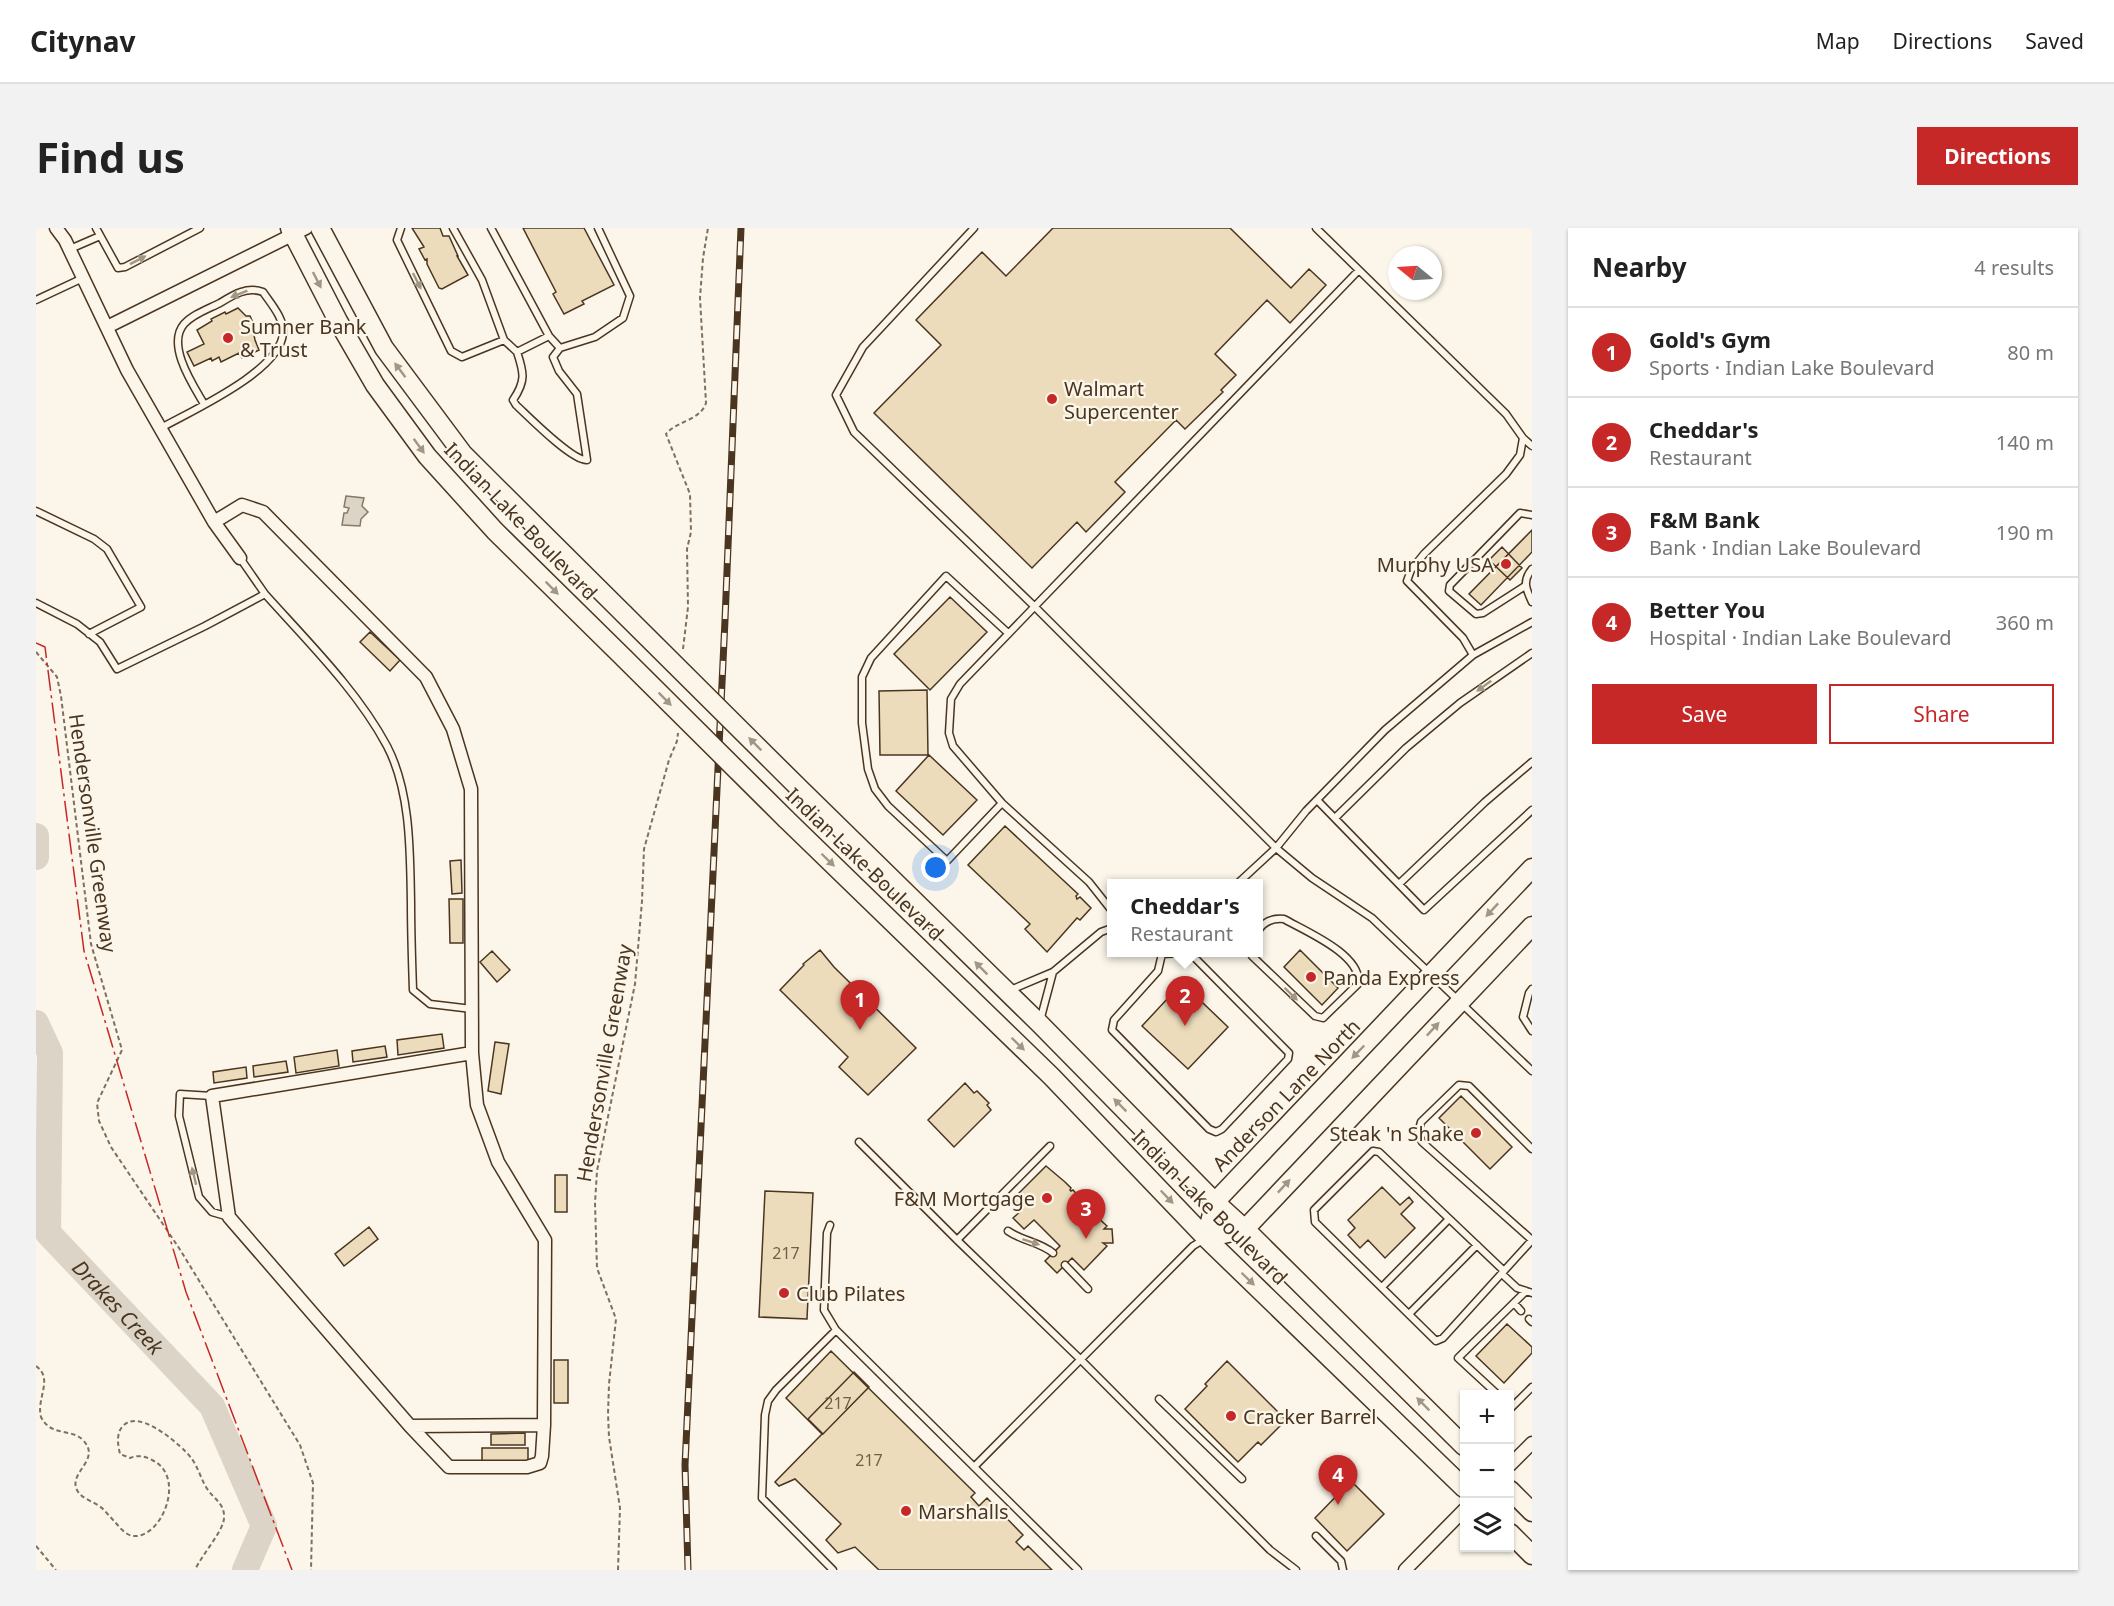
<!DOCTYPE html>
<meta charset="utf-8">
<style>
:root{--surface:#fff;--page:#f2f2f2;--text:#222;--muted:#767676;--line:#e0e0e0;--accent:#c62828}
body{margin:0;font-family:"Noto Sans",sans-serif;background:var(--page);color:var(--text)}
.controls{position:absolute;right:18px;bottom:18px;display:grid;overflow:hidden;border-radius:0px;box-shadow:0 2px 4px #0004}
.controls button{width:54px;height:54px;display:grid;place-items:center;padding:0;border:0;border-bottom:2px solid var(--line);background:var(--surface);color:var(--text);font:30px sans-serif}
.compass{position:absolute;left:1352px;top:18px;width:54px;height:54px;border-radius:50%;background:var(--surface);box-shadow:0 2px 4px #0004;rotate:288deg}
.you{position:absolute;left:900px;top:640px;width:21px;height:21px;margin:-15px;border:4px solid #fff;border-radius:50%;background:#1a73e8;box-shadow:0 0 0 9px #1a73e833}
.badge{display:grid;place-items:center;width:39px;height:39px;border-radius:50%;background:var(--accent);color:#fff;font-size:20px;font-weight:700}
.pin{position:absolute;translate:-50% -50px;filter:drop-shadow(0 2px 3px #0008)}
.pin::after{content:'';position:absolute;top:32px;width:21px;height:18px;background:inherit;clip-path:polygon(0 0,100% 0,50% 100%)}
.popup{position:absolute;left:1071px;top:651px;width:156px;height:78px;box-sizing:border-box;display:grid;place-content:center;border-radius:0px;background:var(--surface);filter:drop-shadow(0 2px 4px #0005);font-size:20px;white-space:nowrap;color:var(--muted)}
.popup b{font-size:22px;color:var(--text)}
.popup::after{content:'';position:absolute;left:50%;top:100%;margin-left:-12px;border:12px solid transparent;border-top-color:var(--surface)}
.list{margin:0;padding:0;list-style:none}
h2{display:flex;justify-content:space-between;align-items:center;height:78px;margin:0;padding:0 24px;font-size:26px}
h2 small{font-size:20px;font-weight:400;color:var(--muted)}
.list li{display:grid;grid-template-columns:39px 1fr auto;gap:18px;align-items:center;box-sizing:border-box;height:90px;padding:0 24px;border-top:2px solid var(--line)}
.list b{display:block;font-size:22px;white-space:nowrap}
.list p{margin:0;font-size:20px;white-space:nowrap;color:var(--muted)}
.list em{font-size:20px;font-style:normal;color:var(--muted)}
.actions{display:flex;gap:12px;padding:18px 24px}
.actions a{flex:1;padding:14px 0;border:2px solid var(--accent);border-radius:0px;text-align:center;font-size:21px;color:var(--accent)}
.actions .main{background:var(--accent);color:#fff}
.icon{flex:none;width:33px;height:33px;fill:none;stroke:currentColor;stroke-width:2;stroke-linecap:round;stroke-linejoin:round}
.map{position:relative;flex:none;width:1496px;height:1342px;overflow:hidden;border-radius:0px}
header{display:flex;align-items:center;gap:36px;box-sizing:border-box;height:84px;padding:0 30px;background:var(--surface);border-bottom:2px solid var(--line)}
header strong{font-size:28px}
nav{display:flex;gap:33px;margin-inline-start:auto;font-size:21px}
.intro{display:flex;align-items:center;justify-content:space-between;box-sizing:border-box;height:144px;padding:0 36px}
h1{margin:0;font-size:42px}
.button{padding:15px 27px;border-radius:0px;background:var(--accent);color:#fff;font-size:21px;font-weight:700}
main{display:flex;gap:36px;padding:0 36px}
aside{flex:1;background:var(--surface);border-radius:0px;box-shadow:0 2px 4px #0004}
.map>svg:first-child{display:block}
.water{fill:#dcd4c6;stroke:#887966;stroke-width:1.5}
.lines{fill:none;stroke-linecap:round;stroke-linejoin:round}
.river{stroke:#dcd4c6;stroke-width:26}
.building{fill:#ecdcbc;stroke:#4a3520;stroke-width:1.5}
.lane-casing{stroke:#4a3520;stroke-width:9}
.street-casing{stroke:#4a3520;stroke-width:15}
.secondary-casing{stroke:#4a3520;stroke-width:21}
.path{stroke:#7f6f5c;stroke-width:2;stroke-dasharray:4.5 3;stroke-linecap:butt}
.lane{stroke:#fbf6e9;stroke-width:6}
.street{stroke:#fbf6e9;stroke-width:12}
.secondary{stroke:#fbf6e9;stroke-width:18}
.rail-casing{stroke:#4a3520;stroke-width:7}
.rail{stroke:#fbf6e9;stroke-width:4.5;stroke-dasharray:14;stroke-linecap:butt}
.secondary-bridge-casing{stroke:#4a3520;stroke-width:21;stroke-linecap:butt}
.secondary-bridge{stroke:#fbf6e9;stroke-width:18}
.power{stroke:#c62828;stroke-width:1.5;stroke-dasharray:21 4.5 3 4.5;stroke-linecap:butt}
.oneway{fill:#a29684}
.poi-dot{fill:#c62828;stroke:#fbf6e9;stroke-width:2}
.labels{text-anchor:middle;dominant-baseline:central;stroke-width:4.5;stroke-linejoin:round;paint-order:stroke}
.number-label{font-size:16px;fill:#725f47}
.poi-label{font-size:20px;fill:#4a3520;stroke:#fbf6e9;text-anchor:start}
.street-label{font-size:20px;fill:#4a3520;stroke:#fbf6e9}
.water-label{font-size:21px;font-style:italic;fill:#4a3520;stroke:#fbf6e9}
</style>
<header>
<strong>Citynav</strong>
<nav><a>Map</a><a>Directions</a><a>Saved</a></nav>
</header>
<div class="intro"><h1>Find us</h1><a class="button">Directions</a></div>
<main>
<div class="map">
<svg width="1496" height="1342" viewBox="0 0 1496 1342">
<rect width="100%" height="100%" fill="#fbf6e9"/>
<path class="water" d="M310 268 328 270 326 278 332 284 325 291 324 298 306 297 308 285H311L313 280 308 279Z"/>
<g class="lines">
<g class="river">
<path d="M0 608V629"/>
<path id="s1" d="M0 795 14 825 12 1005 176 1178 228 1298 209 1342"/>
</g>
</g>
<path class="building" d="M376 0H404L407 8H413L422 28H421L432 47 406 61 403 60 391 36V31L389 32 383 21 388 19Z
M487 0H548L578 57 546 73 548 76 528 86 517 66 520 64Z
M1017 0H1194L1255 60 1273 41 1290 57 1254 95 1231 72 1179 126 1200 147 1185 162 1187 164 1149 201 1140 192 1079 254 1089 264 1050 304 1041 294 996 340 838 185 905 117 880 92 946 24 970 48Z
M202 80 210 88H214L219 99 217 102 219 112 223 122 206 130 203 125 185 134 183 129 176 133 175 130 158 138 151 124 168 116 161 102 176 93 175 91 189 84 190 86Z
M1496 302V324L1445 377 1433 366Z
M1466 319 1486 340 1474 352 1453 332Z
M914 369 951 404 894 462 858 426Z
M334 404 364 432 354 443 324 414Z
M891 462 892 527H844L843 463Z
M893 527 941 572 907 607 860 563Z
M969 598 1042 666 1040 668 1041 671 1044 669 1055 680 1044 692 1041 690 1011 724 989 701 994 696 932 637Z
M425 632 426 665 416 666 414 633Z
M413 671H427V715H414Z
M784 722 798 739 880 820 832 867 803 839 812 829 744 762 768 737 767 736Z
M1264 722 1302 760 1286 777 1248 739Z
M456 723 474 742 461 754 444 734Z
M1146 755 1192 799 1152 841 1106 798Z
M406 806 408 820 362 827 361 812Z
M459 814 473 816 465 866 452 863Z
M349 818 351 829 317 834 316 823Z
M301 822 303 838 260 845 258 829Z
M250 833 252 844 218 849 217 838Z
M210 839 211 850 178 855 177 844Z
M929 855 938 865 941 863 953 875 951 877 955 882 918 919 892 892Z
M1425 868 1476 919 1454 941 1403 890Z
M1010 938 1029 954 1035 960 1034 962 1035 963 1037 962 1045 971 1046 975 1071 998 1068 1001H1076L1077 1015H1067L1071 1018 1048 1042 1036 1030 1021 1045 1009 1033 1024 1018 998 992 988 1001 977 990 987 981 977 971Z
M519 947H531V984H519Z
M1346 959 1364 977 1373 969 1377 974 1365 986 1379 1000 1349 1030 1332 1012 1324 1020 1312 1007 1319 1000 1312 992Z
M729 963 777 965 771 1091 723 1089Z
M333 999 342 1011 308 1038 299 1026Z
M1471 1096 1496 1119V1125L1468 1155 1440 1128Z
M795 1123 939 1265 935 1269 943 1278 951 1270 987 1307 980 1314 988 1322 992 1318 1016 1342H843L819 1319 802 1325 790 1312 805 1296 759 1251 743 1258 739 1254 786 1206 750 1170Z
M518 1132H532V1175H518Z
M1191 1133 1250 1192 1225 1217 1222 1214 1202 1234 1149 1181 1171 1158 1169 1156Z
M818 1144 833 1159 787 1206 772 1191Z
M489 1205V1217H455V1206Z
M446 1220H492V1233L446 1234Z
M1315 1253 1348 1286 1311 1323 1279 1290Z"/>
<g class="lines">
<g class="lane-casing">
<path id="lane" d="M60 0 82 40 89 39 164 0
M365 0 361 12 415 123 426 129 468 112
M417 0 446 52 468 112 481 124 513 108
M455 0 513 108 524 120 559 109 587 90 594 68 562 0
M938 0 827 119 800 167 818 204 998 378 1240 620 1276 650 1336 690 1496 843
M1280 0 1470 186 1487 210 1484 227 1470 246 1388 326 1375 342 1371 353 1427 410 1437 427
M34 21 64 8
M0 72 47 50
M481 124C488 145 490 153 477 172L480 177C493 189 536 233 551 232L541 166 523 143 517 129 524 120
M125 200C155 183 245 143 247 105 248 90 235 76 227 64 211 58 197 67 184 75 172 81 157 86 148 96 130 117 157 157 168 176
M1487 210 1496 218
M0 283 58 311 71 321 105 379 53 406
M1496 341C1486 353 1490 361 1496 374
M1489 358 1447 385 1440 386 1413 363 1414 357 1484 285 1496 287
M229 366C271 413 321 462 351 518 375 564 374 625 375 675 375 704 376 733 377 762L394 776 436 781
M0 375 41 396 64 414 81 441 169 398 229 366 204 330
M1281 572 1388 682 1496 582
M966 575 911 633 852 578 839 561 832 541 826 495V449L835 430 910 348 972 405
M1299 590 1370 520 1424 475 1496 425
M1201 656 1240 620 1270 583 1349 502 1437 427 1496 394
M1363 656 1449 574 1496 534
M1076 683 1053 654 966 575 917 518 913 505 915 471 924 456 1322 43
M1216 724V728L1279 788 1287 790 1322 756C1327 727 1269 703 1248 691 1238 690 1228 693 1222 703
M1145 725 1155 726 1253 825 1252 831 1186 901 1180 904 1173 901 1076 802 1078 792 1122 743 1126 726Z
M1496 761 1493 765 1487 789 1496 803
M972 763 1017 744 1065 704 1076 700
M1004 793 1017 744
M176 868 144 866 143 888 163 969 176 984 193 989
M823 914 921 1012 1044 1131 1234 1322 1260 1342
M1496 921 1433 858 1423 857 1385 894 1382 905 1386 914 1496 1012
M794 997 791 1005 788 1082 800 1102 1042 1342
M972 1003C986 1013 1004 1014 1017 1025
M921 1012 1014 918
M1029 1037 1052 1061
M1468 1043 1343 924 1337 923 1278 982 1279 994 1400 1113 1407 1110 1496 1012
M1466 1046 1481 1060 1496 1065
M1346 1059 1413 991
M1478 1075 1485 1083
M1373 1086 1441 1017
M1493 1091 1496 1094
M1461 1166 1422 1130 1490 1063
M1123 1171 1206 1251
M1474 1179 1475 1180 1496 1159
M938 1239 1157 1018 1167 1012
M1280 1308 1305 1333 1307 1342
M797 1342 726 1270 729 1187 732 1173 740 1162 800 1102"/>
</g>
<g class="street-casing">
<path id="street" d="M20 0 29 12 91 142 178 294 204 330
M71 99 270 0
M178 294 206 277 227 284 390 449 417 501 435 561 436 825 176 868 193 989 374 1198 508 1197 509 1012 462 934 441 877 436 825
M374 1198 413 1239H491L504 1235 506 1228 508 1197
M1474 1237 1496 1215
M1369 1342 1428 1282"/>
</g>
<g class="secondary-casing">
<path id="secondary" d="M254 0 302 93 339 157 391 228 459 303 588 430
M284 0 348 120 427 226 588 386
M760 557 1004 796 1179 974 1213 1005 1428 1218
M750 591 1016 849 1170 1010 1428 1260
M1170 1010 1179 974 1496 640
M1170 1010 1209 1001 1496 698
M1474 1262 1496 1284
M1474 1305 1496 1327"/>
</g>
<path class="path" d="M647 421 652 379 651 321 655 304 654 266 630 206C640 193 664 193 670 175L664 70 667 30 672 0
M0 424 21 449 25 468 55 716 86 822 61 875 63 893 75 919 143 1020 264 1217 277 1255 275 1342
M0 1138C18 1151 0 1170 5 1189 15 1209 35 1200 47 1212 66 1232 32 1244 41 1262 45 1271 60 1274 67 1281 71 1285 75 1290 79 1294 84 1300 90 1307 97 1308 126 1311 151 1248 116 1232 109 1228 101 1227 94 1230L84 1226C82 1217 80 1207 86 1199 101 1180 138 1212 149 1223 161 1234 163 1247 170 1259 177 1271 189 1275 188 1290 188 1302 165 1328 159 1342
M0 1318 20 1342
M582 1342 584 1280 573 1209 572 1186 573 1156 580 1091 561 1040 559 975 561 943 599 756 606 673 608 621 633 532 641 513 642 505"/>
<use href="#lane" class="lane"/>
<use href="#street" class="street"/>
<use href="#secondary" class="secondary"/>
<g class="rail-casing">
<path id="rail" d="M652 1342 649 1237 689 392 705 0"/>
</g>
<use href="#rail" class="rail"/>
<g class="secondary-bridge-casing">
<path id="secondary-bridge" d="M588 386 760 557
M588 430 750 591"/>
</g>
<use href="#secondary-bridge" class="secondary-bridge"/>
<path class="power" d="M0 415 9 419 48 723 150 1064 256 1342"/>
</g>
<defs><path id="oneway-solid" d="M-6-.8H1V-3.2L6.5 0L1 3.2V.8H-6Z" transform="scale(1.5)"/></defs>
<g class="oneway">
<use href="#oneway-solid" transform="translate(102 32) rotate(-27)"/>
<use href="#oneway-solid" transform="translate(281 52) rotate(63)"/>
<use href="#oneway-solid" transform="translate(381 53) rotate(63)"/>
<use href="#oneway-solid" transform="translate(203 66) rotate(158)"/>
<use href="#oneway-solid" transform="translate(364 142) rotate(-127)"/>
<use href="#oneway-solid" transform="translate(383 218) rotate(54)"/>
<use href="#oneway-solid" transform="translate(516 360) rotate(45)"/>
<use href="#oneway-solid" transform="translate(1448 458) rotate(144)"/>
<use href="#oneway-solid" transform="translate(629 471) rotate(45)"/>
<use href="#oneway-solid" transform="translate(719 516) rotate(-135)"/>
<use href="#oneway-solid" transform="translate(792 632) rotate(44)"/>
<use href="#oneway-solid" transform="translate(1456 682) rotate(133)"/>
<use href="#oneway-solid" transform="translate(945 740) rotate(-135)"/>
<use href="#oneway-solid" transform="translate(1255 766) rotate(44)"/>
<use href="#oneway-solid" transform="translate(1397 801) rotate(-47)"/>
<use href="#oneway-solid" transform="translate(982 816) rotate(44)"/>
<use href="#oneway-solid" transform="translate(1322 824) rotate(134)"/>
<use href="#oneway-solid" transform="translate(1084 877) rotate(-135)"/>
<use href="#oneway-solid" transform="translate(158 948) rotate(-104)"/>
<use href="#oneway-solid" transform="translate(1248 958) rotate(-47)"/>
<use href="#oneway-solid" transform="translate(1131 969) rotate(46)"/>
<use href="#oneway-solid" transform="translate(995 1014) rotate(18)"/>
<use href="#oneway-solid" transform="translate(1212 1051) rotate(44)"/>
<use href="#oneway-solid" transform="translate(1387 1176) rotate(-135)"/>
</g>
<g class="poi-dot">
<circle cx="192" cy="110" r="6"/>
<circle cx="1016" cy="171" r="6"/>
<circle cx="1470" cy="336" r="6"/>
<circle cx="1275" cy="749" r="6"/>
<circle cx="1440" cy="905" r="6"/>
<circle cx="1011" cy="970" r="6"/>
<circle cx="748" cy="1065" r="6"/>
<circle cx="1195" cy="1188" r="6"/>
<circle cx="870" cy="1283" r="6"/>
</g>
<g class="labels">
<g class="number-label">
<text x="750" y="1025">217</text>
<text x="802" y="1175">217</text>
<text x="833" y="1232">217</text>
</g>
<g class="poi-label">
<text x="204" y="98">Sumner Bank<tspan x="204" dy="23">&amp; Trust</tspan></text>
<text x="1028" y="160">Walmart<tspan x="1028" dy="23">Supercenter</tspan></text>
<text x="1458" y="336" text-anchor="end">Murphy USA</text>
<text x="1287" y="749">Panda Express</text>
<text x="1428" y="905" text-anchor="end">Steak 'n Shake</text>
<text x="999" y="970" text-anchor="end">F&amp;M Mortgage</text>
<text x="760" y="1065">Club Pilates</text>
<text x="1207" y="1188">Cracker Barrel</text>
<text x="882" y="1283">Marshalls</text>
</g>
<g class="street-label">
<text transform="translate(485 293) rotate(46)">Indian Lake Boulevard</text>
<text transform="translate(57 605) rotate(82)">Hendersonville Greenway</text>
<text transform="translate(829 636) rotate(44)">Indian Lake Boulevard</text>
<text transform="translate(568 835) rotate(-80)">Hendersonville Greenway</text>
<text transform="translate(1250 867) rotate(-46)">Anderson Lane North</text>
<text transform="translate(1174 979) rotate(45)">Indian Lake Boulevard</text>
</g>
<g class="water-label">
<text stroke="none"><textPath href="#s1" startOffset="315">Drakes Creek</textPath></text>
</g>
</g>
</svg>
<div class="controls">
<button>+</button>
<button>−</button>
<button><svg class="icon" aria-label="layers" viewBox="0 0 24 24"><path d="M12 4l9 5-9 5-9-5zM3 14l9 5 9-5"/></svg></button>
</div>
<svg class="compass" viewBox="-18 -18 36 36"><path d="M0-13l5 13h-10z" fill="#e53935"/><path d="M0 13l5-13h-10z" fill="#767676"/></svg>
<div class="you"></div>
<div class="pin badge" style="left:824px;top:802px">1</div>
<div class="pin badge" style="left:1149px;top:798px">2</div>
<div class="popup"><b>Cheddar's</b>Restaurant</div>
<div class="pin badge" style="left:1050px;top:1011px">3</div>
<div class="pin badge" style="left:1302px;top:1277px">4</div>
</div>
<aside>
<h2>Nearby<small>4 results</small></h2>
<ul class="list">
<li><span class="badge">1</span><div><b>Gold's Gym</b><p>Sports · Indian Lake Boulevard</p></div><em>80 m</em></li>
<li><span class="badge">2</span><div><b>Cheddar's</b><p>Restaurant</p></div><em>140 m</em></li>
<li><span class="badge">3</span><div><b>F&amp;M Bank</b><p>Bank · Indian Lake Boulevard</p></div><em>190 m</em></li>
<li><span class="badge">4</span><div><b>Better You</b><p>Hospital · Indian Lake Boulevard</p></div><em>360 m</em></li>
</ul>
<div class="actions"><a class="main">Save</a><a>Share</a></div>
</aside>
</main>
